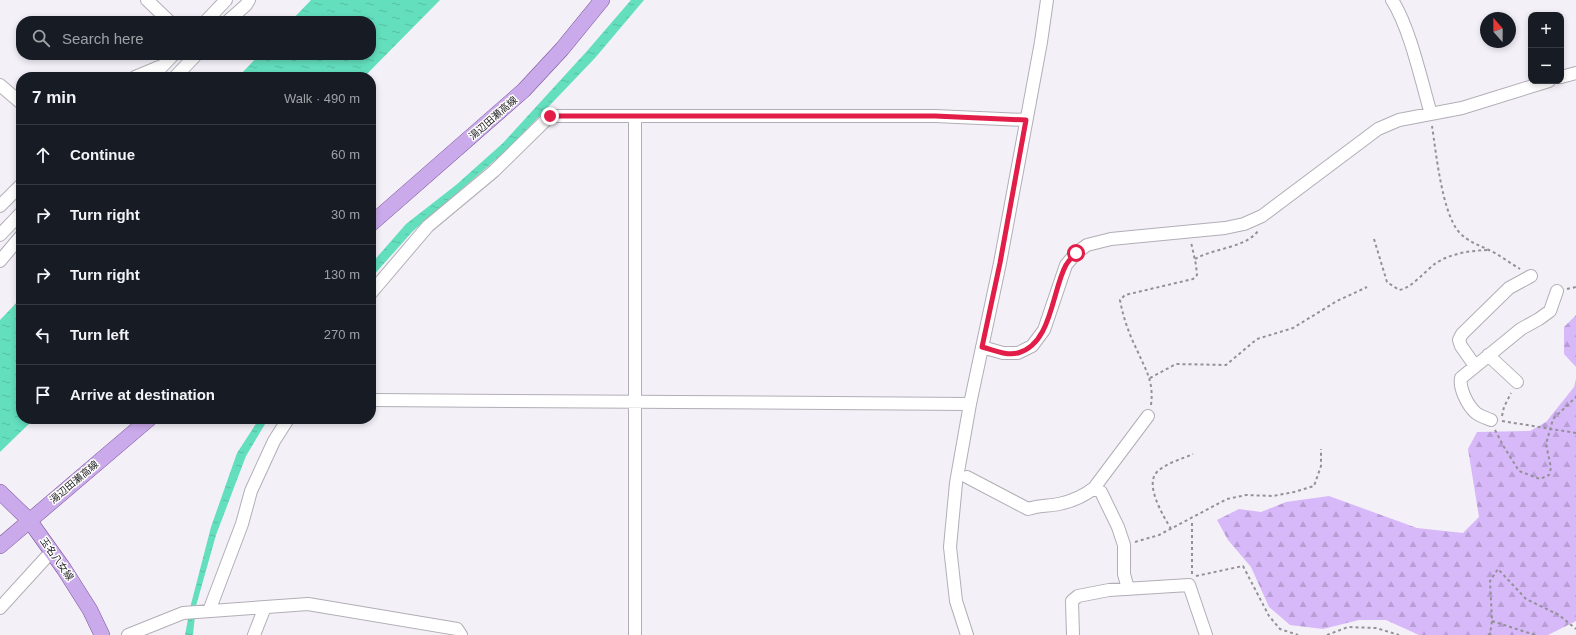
<!DOCTYPE html>
<meta charset="utf-8">
<style>
:root{--surface:#171b24;--page:#242831;--text:#f1f3f6;--muted:#9ea1a6;--line:#363941}
body{margin:0;font-family:Arial,"Noto Sans JP",sans-serif;background:var(--page);color:var(--text)}
.controls{position:absolute;right:12px;top:12px;display:grid;overflow:hidden;border-radius:8px;box-shadow:0 2px 6px #0003}
.controls button{width:36px;height:36px;display:grid;place-items:center;padding:0;border:0;border-bottom:1px solid var(--line);background:var(--surface);color:var(--text);font:20px sans-serif}
.compass{position:absolute;left:1480px;top:12px;width:36px;height:36px;border-radius:50%;background:var(--surface);box-shadow:0 2px 6px #0003;rotate:339deg}
.stop{position:absolute;width:12px;height:12px;margin:-9px;border:3px solid #e11d48;border-radius:50%;background:#fff}
.stop.end{background:#e11d48;border-color:#fff;box-shadow:0 1px 4px #0008}
.list{margin:0;padding:0;list-style:none}
h2{display:flex;justify-content:space-between;align-items:center;height:52px;margin:0;padding:0 16px;font-size:17px}
h2 small{font-size:13px;font-weight:400;color:var(--muted)}
.list li{display:grid;grid-template-columns:26px 1fr auto;gap:12px;align-items:center;box-sizing:border-box;height:60px;padding:0 16px;border-top:1px solid var(--line)}
.list b{display:block;font-size:15px;white-space:nowrap}
.list em{font-size:13px;font-style:normal;color:var(--muted)}
.icon{flex:none;width:22px;height:22px;fill:none;stroke:currentColor;stroke-width:2;stroke-linecap:round;stroke-linejoin:round}
.map{position:relative;flex:none;width:1576px;height:635px;overflow:hidden}
.search{position:absolute;background:var(--surface);box-shadow:0 2px 6px #0003;left:16px;top:16px;width:360px;height:44px;display:flex;align-items:center;gap:10px;box-sizing:border-box;padding:0 14px;border-radius:16px;color:var(--muted);font-size:15px}
.panel{position:absolute;background:var(--surface);box-shadow:0 2px 6px #0003;left:16px;top:72px;width:360px;height:352px;border-radius:16px}
.map>svg:first-child{display:block}
.forest{fill:url(#forest-firs)}
.water{fill:url(#water-ripples)}
.lines{fill:none;stroke-linecap:round;stroke-linejoin:round}
.minor-casing{stroke:#b1aeb6;stroke-width:14}
.major-casing{stroke:#78539a;stroke-width:16}
.path{stroke:#939196;stroke-width:2;stroke-dasharray:3 3;stroke-linecap:butt}
.minor{stroke:#fff;stroke-width:12}
.major{stroke:#cbaaeb;stroke-width:15}
.route{stroke:#e11d48;stroke-width:5}
.labels{text-anchor:middle;dominant-baseline:central;stroke-width:3;stroke-linejoin:round;paint-order:stroke}
.street-label{font-size:10px;fill:#1c1b1e;stroke:#fff}
</style>
<div class="map">
<svg width="1576" height="635" viewBox="0 0 1576 635">
<defs>
<pattern id="forest-firs" width="22" height="20" patternUnits="userSpaceOnUse"><rect width="22" height="20" fill="#d7b8f9"/><path d="M5 1l3.5 6h-7zM16 11l3.5 6h-7z" fill="#b89ed5"/></pattern>
<pattern id="water-ripples" width="26" height="14" patternUnits="userSpaceOnUse"><rect width="26" height="14" fill="#63dfbe"/><path d="M2 4q2-2 4 0t4 0M15 11q2-2 4 0t4 0" fill="none" stroke="#55bfa3"/></pattern>
</defs>
<rect width="100%" height="100%" fill="#f4f0f8"/>
<path class="forest" d="M1576 315V367L1564 354V327Z
M1576 379V621L1548 635H1419L1386 620H1359L1323 629 1290 625 1269 607 1251 567 1228 540 1217 520 1239 509 1261 512 1286 502 1329 496 1417 528 1463 533 1479 517 1468 449 1477 432 1530 431 1546 422 1574 387Z"/>
<path class="water" d="M311 0H440L364 77H238L259 55H371V21H291Z
M631 0H644L595 58 508 149 413 231 371 278V264L406 224 456 185 503 143 587 51Z
M21 298V419H34L0 452V320Z
M259 419H268L246 456 216 535 196 606 193 635H185L190 608 211 527 237 453Z"/>
<g class="lines">
<g class="minor-casing">
<path id="minor" d="M147 0 169 21
M1392 0C1410 28 1421 80 1431 114
M206 21 226 0
M228 21 246 5 249 0
M135 77 159 67
M152 77 173 55
M175 77 196 55
M1561 77 1576 73
M0 85 21 103
M0 206 21 185
M0 235 21 213
M0 261 21 236
M371 293 428 226 494 171 550 116H935L1026 120
M982 347 1003 353H1018L1032 346 1044 330 1066 265 1076 253 1087 245 1111 239 1225 228 1244 224 1262 216 1378 129 1399 120 1462 108 1549 81
M1488 355 1517 382
M1475 366 1461 346 1459 340 1462 334 1509 288 1531 276
M371 400 970 404
M1491 420C1486 418 1480 416 1476 413 1468 406 1459 389 1461 378L1521 329 1539 319 1550 311 1557 291
M967 477 1028 509C1039 505 1049 506 1059 504 1073 501 1083 497 1094 488L1148 416
M1094 488 1101 492 1118 527 1124 545V574L1128 589
M0 608 51 552
M209 611 242 524 251 491 274 441 288 419
M128 635 183 613 308 604 457 629 461 635
M254 635 265 607
M635 635V116
M967 635 956 601 950 547 956 483 970 404 1000 263 1041 42 1047 0
M1073 635 1072 601 1078 596 1109 590 1189 585 1206 635"/>
</g>
<g class="major-casing">
<path id="major" d="M371 224 524 90 562 49 602 0
M0 492 29 520 64 569 90 610 102 635
M0 546 149 419"/>
</g>
<path class="path" d="M1432 126C1436 152 1442 213 1459 232 1468 242 1479 245 1491 251 1501 256 1510 263 1520 269
M1374 239 1387 282 1399 290C1412 288 1425 271 1436 263 1452 253 1469 251 1487 250
M1195 259C1214 248 1245 248 1258 231
M1567 289 1576 287
M1150 378 1176 364 1226 365 1257 339 1293 328 1337 301 1367 287
M1151 405C1154 381 1146 371 1137 350 1129 334 1123 317 1120 300L1125 295 1193 279 1197 275 1196 265 1191 242
M1502 416 1504 407 1511 393
M1502 421 1576 433
M1495 430 1504 447 1519 471 1540 479 1549 475 1551 468 1546 444 1553 419 1576 397
M1192 523V574
M1171 529C1164 517 1144 485 1157 472 1166 463 1182 459 1193 454
M1135 542 1159 535 1227 499 1246 495 1273 496 1294 492 1314 486 1321 466V449
M1196 576 1243 566 1269 616 1280 629 1298 635
M1492 621 1535 635
M1327 635 1348 627 1376 628 1399 635
M1488 635 1490 634 1492 621 1490 581 1498 569 1526 599 1559 615 1576 629"/>
<use href="#minor" class="minor"/>
<use href="#major" class="major"/>
</g>
<g class="lines">
<path class="route" d="M550 116H935L1026 120 1000 263 982 347C994 350 1006 356 1018 353 1052 344 1052 290 1066 265 1069 260 1073 256 1076 253"/>
</g>
<g class="labels">
<g class="street-label">
<text transform="translate(493 118) rotate(-41)">湯辺田瀬高線</text>
<text transform="translate(74 482) rotate(-40)">湯辺田瀬高線</text>
<text transform="translate(57 559) rotate(55)">玉名八女線</text>
</g>
</g>
</svg>
<div class="controls">
<button>+</button>
<button>−</button>
</div>
<svg class="compass" viewBox="-18 -18 36 36"><path d="M0-13l5 13h-10z" fill="#e53935"/><path d="M0 13l5-13h-10z" fill="#9ea1a6"/></svg>
<div class="stop" style="left:1076px;top:253px"></div>
<div class="stop end" style="left:550px;top:116px"></div>
<div class="search"><svg class="icon" aria-label="search" viewBox="0 0 24 24"><circle cx="10" cy="10" r="6"/><path d="M15 15l6 6"/></svg>Search here</div>
<section class="panel">
<h2>7 min<small>Walk · 490 m</small></h2>
<ul class="list">
<li><svg class="icon" aria-label="ahead" viewBox="0 0 24 24"><path d="M12 20V5M6 11l6-6 6 6"/></svg><div><b>Continue</b></div><em>60 m</em></li>
<li><svg class="icon" aria-label="right" viewBox="0 0 24 24"><path d="M7 20v-9h11M14 6l5 5-5 5"/></svg><div><b>Turn right</b></div><em>30 m</em></li>
<li><svg class="icon" aria-label="right" viewBox="0 0 24 24"><path d="M7 20v-9h11M14 6l5 5-5 5"/></svg><div><b>Turn right</b></div><em>130 m</em></li>
<li><svg class="icon" aria-label="left" viewBox="0 0 24 24"><path d="M17 20v-9H6M10 6l-5 5 5 5"/></svg><div><b>Turn left</b></div><em>270 m</em></li>
<li><svg class="icon" aria-label="arrive" viewBox="0 0 24 24"><path d="M6 21V4h12l-3 4 3 4H6"/></svg><div><b>Arrive at destination</b></div></li>
</ul>
</section>
</div>
